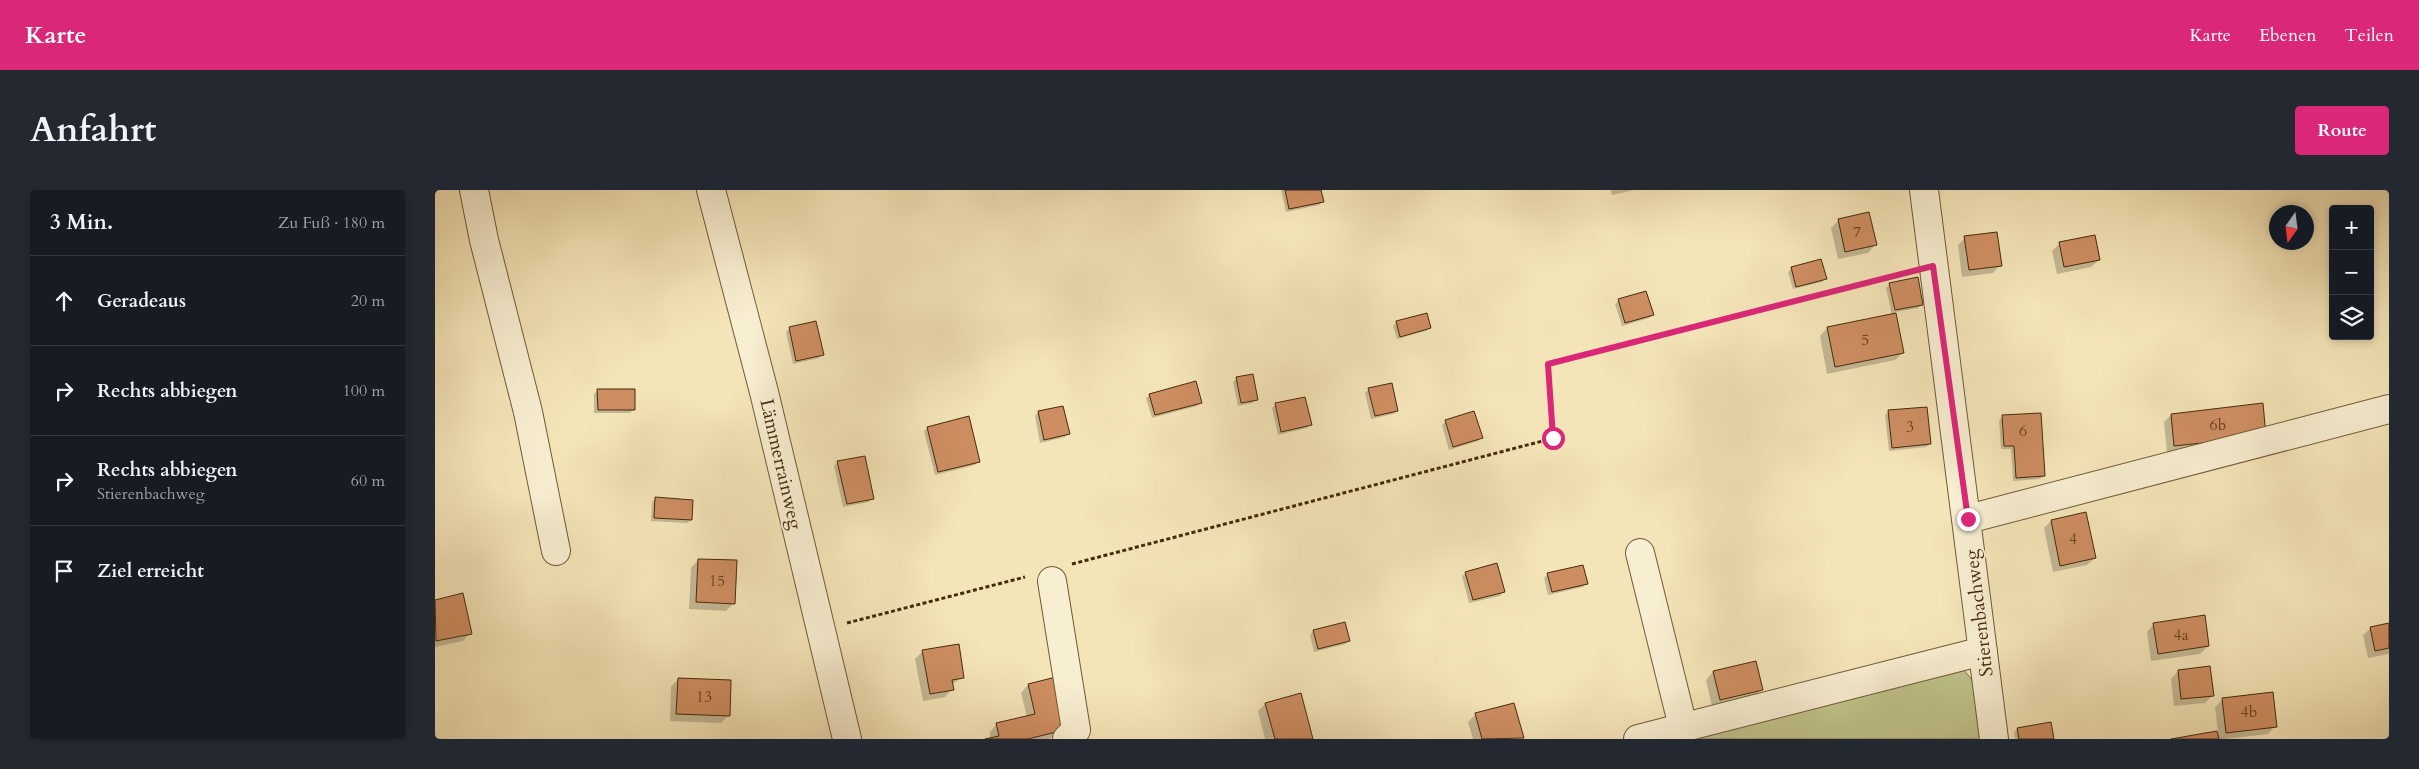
<!DOCTYPE html>
<html lang="de">
<meta charset="utf-8">
<style>
:root{--surface:#171b24;--page:#242831;--text:#f1f3f6;--muted:#9ea1a6;--line:#363941;--accent:#db2777}
body{margin:0;font-family:Cardo,serif;background:var(--page);color:var(--text)}
.controls{position:absolute;right:15px;top:15px;display:grid;overflow:hidden;border-radius:5px;box-shadow:0 2px 8px #0003}
.controls button{width:45px;height:45px;display:grid;place-items:center;padding:0;border:0;border-bottom:1px solid var(--line);background:var(--surface);color:var(--text);font:25px sans-serif}
.compass{position:absolute;left:1834px;top:15px;width:45px;height:45px;border-radius:50%;background:var(--surface);box-shadow:0 2px 8px #0003;rotate:194deg}
.stop{position:absolute;width:15px;height:15px;margin:-11px;border:4px solid #db2777;border-radius:50%;background:#fff}
.stop.end{background:#db2777;border-color:#fff;box-shadow:0 1px 5px #0008}
.list{margin:0;padding:0;list-style:none}
h2{display:flex;justify-content:space-between;align-items:center;height:65px;margin:0;padding:0 20px;font-size:21px}
h2 small{font-size:16px;font-weight:400;color:var(--muted)}
.list li{display:grid;grid-template-columns:32px 1fr auto;gap:15px;align-items:center;box-sizing:border-box;height:90px;padding:0 20px;border-top:1px solid var(--line)}
.list b{display:block;font-size:19px;white-space:nowrap}
.list p{margin:0;font-size:16px;white-space:nowrap;color:var(--muted)}
.list em{font-size:16px;font-style:normal;color:var(--muted)}
.icon{flex:none;width:28px;height:28px;fill:none;stroke:currentColor;stroke-width:2;stroke-linecap:round;stroke-linejoin:round}
.map{position:relative;flex:none;width:1954px;height:549px;overflow:hidden;border-radius:5px}
header{display:flex;align-items:center;gap:30px;box-sizing:border-box;height:70px;padding:0 25px;background:var(--accent);color:#fff}
header strong{font-size:24px}
nav{display:flex;gap:28px;margin-inline-start:auto;font-size:18px}
.intro{display:flex;align-items:center;justify-content:space-between;box-sizing:border-box;height:120px;padding:0 30px}
h1{margin:0;font-size:35px}
.button{padding:12px 22px;border-radius:5px;background:var(--accent);color:#fff;font-size:18px;font-weight:700}
main{display:flex;gap:30px;padding:0 30px}
aside{flex:1;background:var(--surface);border-radius:5px;box-shadow:0 2px 8px #0003}
.map>svg:first-child{display:block}
.green{fill:#c0c38b;stroke:#82764c}
.shadow{fill:#0003}
.building{fill:#ce8e62;stroke:#452a0c}
.lines{fill:none;stroke-linecap:round;stroke-linejoin:round}
.minor-casing{stroke:#715937;stroke-width:30}
.path{stroke:#452a0c;stroke-width:3;stroke-dasharray:4 2.5;stroke-linecap:butt}
.minor{stroke:#f8eed1;stroke-width:28}
.route{stroke:#db2777;stroke-width:6}
.labels{text-anchor:middle;dominant-baseline:central;stroke-width:4;stroke-linejoin:round;paint-order:stroke}
.number-label{font-size:16px;fill:#674322}
.street-label{font-size:19px;fill:#452a0c;stroke:#f8eed1}
</style>
<header>
<strong>Karte</strong>
<nav><a>Karte</a><a>Ebenen</a><a>Teilen</a></nav>
</header>
<div class="intro"><h1>Anfahrt</h1><a class="button">Route</a></div>
<main>
<aside>
<h2>3 Min.<small>Zu Fuß · 180 m</small></h2>
<ul class="list">
<li><svg class="icon" aria-label="ahead" viewBox="0 0 24 24"><path d="M12 20V5M6 11l6-6 6 6"/></svg><div><b>Geradeaus</b></div><em>20 m</em></li>
<li><svg class="icon" aria-label="right" viewBox="0 0 24 24"><path d="M7 20v-9h11M14 6l5 5-5 5"/></svg><div><b>Rechts abbiegen</b></div><em>100 m</em></li>
<li><svg class="icon" aria-label="right" viewBox="0 0 24 24"><path d="M7 20v-9h11M14 6l5 5-5 5"/></svg><div><b>Rechts abbiegen</b><p>Stierenbachweg</p></div><em>60 m</em></li>
<li><svg class="icon" aria-label="arrive" viewBox="0 0 24 24"><path d="M6 21V4h12l-3 4 3 4H6"/></svg><div><b>Ziel erreicht</b></div></li>
</ul>
</aside>
<div class="map">
<svg width="1954" height="549" viewBox="0 0 1954 549">
<rect width="100%" height="100%" fill="#f4e5b8"/>
<filter id="stains"><feTurbulence type="fractalNoise" baseFrequency=".004" numOctaves="4"/><feColorMatrix values="0 0 0 0 .2 0 0 0 0 .09 0 0 0 0 .02 0 0 0 .5 -.17"/></filter>
<radialGradient id="worn" r=".72"><stop offset=".6" stop-color="#630" stop-opacity="0"/><stop offset="1" stop-color="#630" stop-opacity=".3"/></radialGradient>
<path class="green" d="M1525 476 1540 493 1547 549H1245Z"/>
<path class="shadow" d="M846 0H885L887 12 884 15 851 22Z
M1176 0H1199L1177 5Z
M1404 30 1440 55 1433 63 1403 69 1396 38Z
M1530 48 1565 75 1558 83 1527 87 1523 55Z
M1625 53 1664 70 1656 77 1622 84 1617 61Z
M1357 78 1390 88 1387 92 1358 99 1353 82Z
M1455 94 1487 114 1483 118 1460 122 1468 163 1460 170 1392 184 1385 146 1392 138 1457 125 1451 98Z
M1184 110 1217 125 1214 128 1187 136 1180 114Z
M962 132 995 138 991 141 962 149 958 136Z
M380 133 387 164 384 168 358 174 351 142 354 139Z
M802 188 822 209 818 213 803 216 798 192Z
M934 199 962 221 958 224 936 229 930 203Z
M163 200 199 219 195 223H159V204Z
M715 205 765 212 762 216 717 228 711 208Z
M869 208 875 235 872 238 843 245 837 218 840 215Z
M627 217 633 244 630 247 605 253 600 226 603 222Z
M1454 221 1495 254 1491 257 1454 261 1450 225Z
M1736 225 1822 254 1732 263 1729 232Z
M1568 227 1609 286 1605 289 1578 291 1576 259H1566L1564 230Z
M1011 231 1046 248 1043 251 1014 260 1007 235Z
M493 238 543 272 540 275 500 285 489 241Z
M403 272 437 308 434 312 408 317 399 276Z
M221 308 256 330 252 333 216 331 217 312Z
M1616 331 1660 368 1652 375 1618 382 1609 338Z
M263 370 299 413 291 421 254 419 256 378Z
M1031 383 1068 402 1065 406 1034 413 1027 386Z
M1113 384 1151 393 1148 397 1113 405 1109 388Z
M27 405 35 443 28 451 0 457V411Z
M1719 434 1773 456 1765 464 1716 471 1712 442Z
M1954 434V464L1933 468 1928 445 1936 438Z
M878 441 914 451 910 454 879 462 875 445Z
M488 461 527 487 517 495V499L510 507 488 511 480 469Z
M1743 481 1778 505 1770 513 1739 516 1736 489Z
M1278 482 1327 499 1319 507 1277 516 1271 490Z
M624 488 628 545 613 549H555V542L562 534 592 527 586 503 593 495Z
M243 489 294 525 286 533 235 531 236 497Z
M1788 509 1840 536 1833 544 1790 549H1743L1783 542 1780 517Z
M830 514 876 548 830 549 823 521Z
M1041 524 1087 548 1038 549 1033 532Z
M1615 533 1618 549H1580L1579 542 1583 539Z"/>
<path class="building" d="M850 0H886L889 12 854 19Z
M1434 22 1442 55 1410 62 1403 29Z
M1562 42 1567 76 1534 80 1529 46Z
M1660 45 1665 70 1629 77 1624 52Z
M1386 69 1392 89 1361 97 1356 77Z
M1483 87 1488 115 1460 120 1454 93Z
M1211 101 1219 125 1190 133 1183 109Z
M992 123 996 138 965 147 961 131Z
M1461 123 1469 163 1400 177 1392 137Z
M381 131 389 165 361 171 354 137Z
M818 184 823 210 806 213 801 187Z
M761 191 767 213 720 225 714 204Z
M957 193 963 221 940 226 933 198Z
M162 199H200V220H163Z
M870 207 877 235 846 242 840 213Z
M1828 213 1831 246 1739 256 1736 224Z
M628 216 635 244 609 250 603 221Z
M1492 217 1496 254 1457 258 1453 220Z
M1039 221 1048 248 1018 257 1010 230Z
M1606 223 1610 286 1581 288 1579 256H1569L1567 225Z
M534 226 545 272 503 282 492 237Z
M430 266 439 309 412 314 402 271Z
M220 307 258 310 257 330 219 328Z
M1651 322 1661 368 1625 376 1616 330Z
M263 369 302 370 300 414 261 412Z
M1062 373 1070 402 1038 410 1030 382Z
M1148 375 1153 394 1117 402 1112 383Z
M28 403 37 444 1 451 0 410Z
M1770 425 1774 456 1723 464 1718 433Z
M910 432 915 451 883 459 878 440Z
M1954 433V458L1940 461 1935 437Z
M524 454 529 488 517 490 519 500 495 504 487 460Z
M1321 471 1328 500 1285 510 1278 481Z
M1775 476 1779 506 1746 509 1743 480Z
M625 486 637 538 593 549H550L564 546 561 533 600 524 593 494Z
M243 488 296 490 295 526 241 524Z
M1838 502 1842 537 1791 543 1787 508Z
M866 503 878 549H840L830 513Z
M1079 513 1089 548 1047 549 1040 523Z
M1616 532 1619 549H1584L1582 538Z
M1782 541 1784 549H1736Z"/>
<g class="lines">
<g class="minor-casing">
<path id="minor" d="M39 0 49 50 93 222 121 361
M276 0 329 202 412 549
M1489 0 1559 549
M1533 329 1954 219
M1205 363 1248 537
M617 391 641 540 632 549
M1203 549 1548 461"/>
</g>
<path class="path" d="M637 374 1119 248 1113 174 1473 83
M412 433 590 387"/>
<use href="#minor" class="minor"/>
</g>
<g class="lines">
<path class="route" d="M1118 248 1113 174 1498 76 1533 329"/>
</g>
<g class="labels">
<g class="number-label">
<text x="1422" y="42">7</text>
<text x="1430" y="150">5</text>
<text x="1783" y="235">6b</text>
<text x="1475" y="237">3</text>
<text x="1588" y="241">6</text>
<text x="1638" y="349">4</text>
<text x="282" y="391">15</text>
<text x="1746" y="445">4a</text>
<text x="269" y="507">13</text>
<text x="1814" y="522">4b</text>
</g>
<g class="street-label">
<text transform="translate(346 274) rotate(77)">Lämmerrainweg</text>
<text transform="translate(1544 423) rotate(-97)">Stierenbachweg</text>
</g>
</g>
<rect width="100%" height="100%" filter="url(#stains)"/>
<rect width="100%" height="100%" fill="url(#worn)"/>
</svg>
<div class="controls">
<button>+</button>
<button>−</button>
<button><svg class="icon" aria-label="layers" viewBox="0 0 24 24"><path d="M12 4l9 5-9 5-9-5zM3 14l9 5 9-5"/></svg></button>
</div>
<svg class="compass" viewBox="-18 -18 36 36"><path d="M0-13l5 13h-10z" fill="#e53935"/><path d="M0 13l5-13h-10z" fill="#9ea1a6"/></svg>
<div class="stop" style="left:1118px;top:248px"></div>
<div class="stop end" style="left:1533px;top:329px"></div>
</div>
</main>
